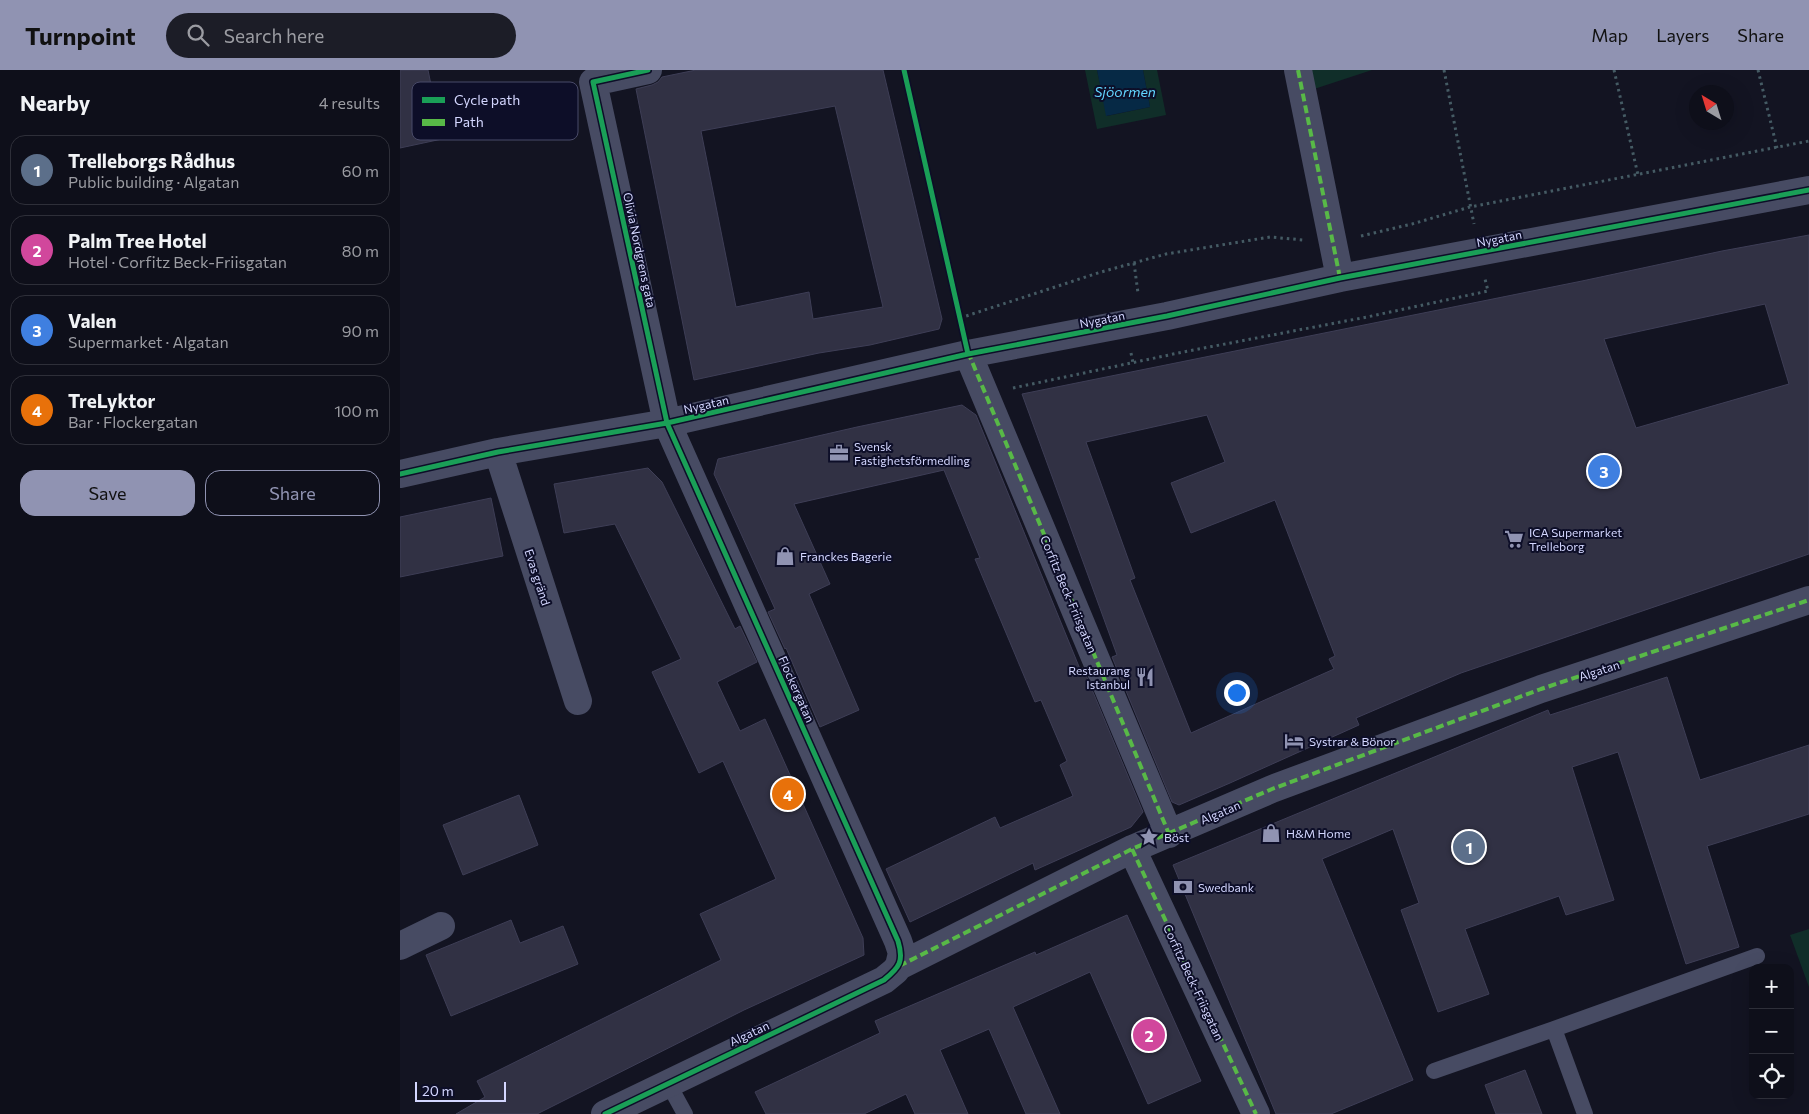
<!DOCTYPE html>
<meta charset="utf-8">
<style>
:root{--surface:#0e0f1a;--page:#1c1d27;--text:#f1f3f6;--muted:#9b9ca2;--line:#2e2f39;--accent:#9093b2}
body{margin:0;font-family:Commissioner,sans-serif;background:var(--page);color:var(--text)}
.controls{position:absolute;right:15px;bottom:15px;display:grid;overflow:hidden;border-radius:10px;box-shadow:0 5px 20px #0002}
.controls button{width:45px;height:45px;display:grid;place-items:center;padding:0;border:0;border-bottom:1px solid var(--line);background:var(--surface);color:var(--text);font:25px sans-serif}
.compass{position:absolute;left:1289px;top:15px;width:45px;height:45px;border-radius:50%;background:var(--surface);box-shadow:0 5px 20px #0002;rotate:322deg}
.scale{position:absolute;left:15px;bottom:12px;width:91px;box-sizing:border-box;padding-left:5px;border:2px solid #d4d7ff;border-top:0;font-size:14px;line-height:18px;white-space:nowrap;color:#d4d7ff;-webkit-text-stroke:4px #0d0e28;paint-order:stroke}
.you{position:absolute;left:836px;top:622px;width:18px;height:18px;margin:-12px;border:4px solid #fff;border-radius:50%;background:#1a73e8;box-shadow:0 0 0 8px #1a73e833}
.badge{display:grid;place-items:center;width:32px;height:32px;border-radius:50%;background:var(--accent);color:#fff;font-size:16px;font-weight:700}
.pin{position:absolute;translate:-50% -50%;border:2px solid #fff;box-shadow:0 1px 5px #0006}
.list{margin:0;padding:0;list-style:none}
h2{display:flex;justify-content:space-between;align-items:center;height:65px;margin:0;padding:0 20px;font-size:21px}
h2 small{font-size:16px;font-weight:400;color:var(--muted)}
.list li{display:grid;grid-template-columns:32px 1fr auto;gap:15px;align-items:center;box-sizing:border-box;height:70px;margin:0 10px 10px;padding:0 10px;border:1px solid var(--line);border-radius:15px}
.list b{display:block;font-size:19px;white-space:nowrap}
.list p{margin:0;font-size:16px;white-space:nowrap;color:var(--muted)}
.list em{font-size:16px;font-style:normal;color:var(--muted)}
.actions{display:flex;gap:10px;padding:15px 20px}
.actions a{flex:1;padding:11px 0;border:1px solid var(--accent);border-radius:15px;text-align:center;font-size:18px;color:var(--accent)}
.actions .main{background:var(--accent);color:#111}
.icon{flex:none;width:28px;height:28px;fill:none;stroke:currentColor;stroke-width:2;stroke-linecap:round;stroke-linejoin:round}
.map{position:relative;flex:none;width:1409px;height:1044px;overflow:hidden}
header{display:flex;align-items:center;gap:30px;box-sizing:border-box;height:70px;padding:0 25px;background:var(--accent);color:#111}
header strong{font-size:24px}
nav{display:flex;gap:28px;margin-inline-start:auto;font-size:18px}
.search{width:350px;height:45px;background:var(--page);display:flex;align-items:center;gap:12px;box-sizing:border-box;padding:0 18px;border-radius:28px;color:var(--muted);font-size:19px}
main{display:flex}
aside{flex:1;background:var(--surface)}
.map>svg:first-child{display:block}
.green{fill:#102e29}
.water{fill:#062945}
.building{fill:#313144;stroke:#3e3e56;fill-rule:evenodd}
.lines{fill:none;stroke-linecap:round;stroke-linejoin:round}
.path{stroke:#455b64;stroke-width:3;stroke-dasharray:2.5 4;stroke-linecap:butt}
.lane{stroke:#474b63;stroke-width:16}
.street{stroke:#474b63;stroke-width:28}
.quiet{stroke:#58b947;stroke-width:4;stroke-dasharray:8 4;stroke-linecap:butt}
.cycleway-casing{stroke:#0d0e28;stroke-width:8}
.cycleway{stroke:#1a9f57;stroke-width:5}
.labels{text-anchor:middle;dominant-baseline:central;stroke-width:4;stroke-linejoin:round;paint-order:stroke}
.street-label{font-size:12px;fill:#d4d7ff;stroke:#0d0e28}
.poi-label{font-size:12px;fill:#d4d7ff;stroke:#0d0e28;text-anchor:start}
.water-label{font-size:14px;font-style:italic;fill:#62d5ff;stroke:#0d0e28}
.key{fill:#0d0e28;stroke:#494a68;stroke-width:1}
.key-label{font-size:14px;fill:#d4d7ff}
</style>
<header>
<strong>Turnpoint</strong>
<div class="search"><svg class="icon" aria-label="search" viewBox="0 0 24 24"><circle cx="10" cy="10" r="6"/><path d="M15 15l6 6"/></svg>Search here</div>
<nav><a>Map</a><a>Layers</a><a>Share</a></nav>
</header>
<main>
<aside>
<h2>Nearby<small>4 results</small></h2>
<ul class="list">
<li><span class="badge" style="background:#5c6f8a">1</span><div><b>Trelleborgs Rådhus</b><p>Public building · Algatan</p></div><em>60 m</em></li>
<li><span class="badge" style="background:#d1479c">2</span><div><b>Palm Tree Hotel</b><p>Hotel · Corfitz Beck-Friisgatan</p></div><em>80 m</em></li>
<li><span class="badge" style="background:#3f7fe0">3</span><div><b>Valen</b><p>Supermarket · Algatan</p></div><em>90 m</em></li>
<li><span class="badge" style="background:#e8710a">4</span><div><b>TreLyktor</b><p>Bar · Flockergatan</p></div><em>100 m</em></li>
</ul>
<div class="actions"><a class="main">Save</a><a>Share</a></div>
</aside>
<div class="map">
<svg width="1409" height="1044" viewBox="0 0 1409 1044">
<rect width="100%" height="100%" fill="#131422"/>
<path class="green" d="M685 0H697L707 46 750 37 743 0H757L766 45 697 59Z
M898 0H972L902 23Z
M1409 859V917L1390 865Z"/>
<path class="water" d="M697 0H743L750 37 706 46Z"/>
<path class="building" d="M0 0H28L42 69 0 78Z
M296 0H483L542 249 539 259 470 275 419 283 294 310 236 19 252 15 258 12 262 7ZM435 36 483 237 413 249 409 222 336 237 301 61Z
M1409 165V484L1061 603 956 648 959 655 830 713 779 735 772 732 712 587 717 585 622 324 1182 211 1322 181ZM1365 234 1389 314 1236 358 1204 269ZM807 345 825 392 771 413 791 463 875 430 935 586 929 589 934 599 791 663 730 510 735 508 686 372Z
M562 335 576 345 680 599 683 598 743 742 731 757 635 800 633 793 510 852 486 799 595 747 600 758 673 726 660 695 667 691 641 630 635 632 575 489 580 488 544 400 394 434 430 514 409 524 459 640 420 657 386 578 385 579 368 542 375 539 314 404 318 389 457 357Z
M248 398 262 412 335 559 340 556 357 592 317 612 340 661 365 649 463 868 464 885 344 940 137 1044H56L85 1027 77 1011 321 890 300 844 376 809 323 691 299 703 252 602 281 589 215 454 164 463 154 414Z
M91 428 103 486 0 507V447Z
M1267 607 1300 710 1409 675V744L1307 776 1339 877 1286 894 1218 682 1172 697 1214 830 1166 845 1159 826 1065 859 1089 924 1038 942 1001 840 1019 833 993 759 922 789 1013 1010 931 1044H876L773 795 1148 640 1150 645Z
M119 725 138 775 63 805 43 755Z
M727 845 801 1011 748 1034 690 902 613 937 660 1044H626L589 959 540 980 568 1044H515L506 1024 464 1044H366L355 1022 480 963 475 951 635 882 636 885Z
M111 850 120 873 163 856 178 894 51 946 26 885Z
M1125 1000 1142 1044H1096L1085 1015Z"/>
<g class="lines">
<path class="path" d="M1044 0 1074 154
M1214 0 1238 105
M1358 0 1377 78
M961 166 1012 154 1070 137 1409 71
M734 193 738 223
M560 248 701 202 766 184 870 167 903 170
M731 283 733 293
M613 318 783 282 967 247 1088 221 1085 209"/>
<path class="lane" d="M1034 1001 1154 959
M268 1013 285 1044
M1185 1044 1154 959 1357 886"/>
<path class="street" d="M248 0 193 12 267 353 498 871 502 883 499 896
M898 0 940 208
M568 284 769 764
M98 382 178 631
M0 404 98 382 267 353 568 284 767 246 940 208 1409 120
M732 779 856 1044
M0 876 41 856
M205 1044 484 910 495 901 499 896 732 779 872 719 1141 619 1409 530"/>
<path class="quiet" d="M898 0 940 208
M568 282 769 764
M732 779 856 1044
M499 896 732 779 872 719 1141 619 1409 530"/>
<g class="cycleway-casing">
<path id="cycleway" d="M504 0 568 284
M0 404 98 382 267 353 568 284 767 246 940 208 1409 120
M205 1044 484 910C500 897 504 891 498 871L267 353 193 12 248 0"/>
</g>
<use href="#cycleway" class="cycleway"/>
</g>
<defs>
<g id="office-bare" transform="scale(1.5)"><path d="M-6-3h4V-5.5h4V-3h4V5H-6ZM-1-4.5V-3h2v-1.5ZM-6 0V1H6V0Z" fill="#9093b2" stroke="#0d0e28" stroke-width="2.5" paint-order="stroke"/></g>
<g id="supermarket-bare" transform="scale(1.5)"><path d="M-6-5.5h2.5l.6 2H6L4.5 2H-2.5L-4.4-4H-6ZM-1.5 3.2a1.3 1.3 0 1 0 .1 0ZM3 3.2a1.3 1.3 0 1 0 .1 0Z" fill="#9093b2" stroke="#0d0e28" stroke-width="2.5" paint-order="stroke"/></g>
<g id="shop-bare" transform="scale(1.5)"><path d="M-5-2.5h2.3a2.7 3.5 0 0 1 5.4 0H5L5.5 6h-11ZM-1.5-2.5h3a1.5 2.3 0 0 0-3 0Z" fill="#9093b2" stroke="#0d0e28" stroke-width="2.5" paint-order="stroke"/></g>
<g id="restaurant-bare" transform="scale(1.5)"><path d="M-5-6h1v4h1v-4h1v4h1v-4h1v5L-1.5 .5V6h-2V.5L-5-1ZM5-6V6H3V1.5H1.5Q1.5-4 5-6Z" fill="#9093b2" stroke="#0d0e28" stroke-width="2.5" paint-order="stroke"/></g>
<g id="hotel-bare" transform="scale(1.5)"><path d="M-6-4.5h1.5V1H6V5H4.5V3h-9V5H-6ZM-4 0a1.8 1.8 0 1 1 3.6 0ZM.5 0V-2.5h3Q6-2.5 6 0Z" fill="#9093b2" stroke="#0d0e28" stroke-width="2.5" paint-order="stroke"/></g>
<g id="sight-bare" transform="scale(1.5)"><path d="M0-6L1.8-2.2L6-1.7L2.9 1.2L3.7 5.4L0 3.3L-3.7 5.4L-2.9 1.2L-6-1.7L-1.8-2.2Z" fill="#9093b2" stroke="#0d0e28" stroke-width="2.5" paint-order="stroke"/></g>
<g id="bank-bare" transform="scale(1.5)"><path d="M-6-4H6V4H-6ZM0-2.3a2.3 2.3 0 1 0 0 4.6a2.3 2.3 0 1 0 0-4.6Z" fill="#9093b2" stroke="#0d0e28" stroke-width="2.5" paint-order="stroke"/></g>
</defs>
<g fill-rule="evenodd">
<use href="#office-bare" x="439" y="383"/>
<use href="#supermarket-bare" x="1114" y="469"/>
<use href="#shop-bare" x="385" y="486"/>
<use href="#restaurant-bare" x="745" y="607"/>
<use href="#hotel-bare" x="894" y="671"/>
<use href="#shop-bare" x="871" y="763"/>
<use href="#sight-bare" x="749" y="767"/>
<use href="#bank-bare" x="783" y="817"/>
</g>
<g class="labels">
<g class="street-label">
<text transform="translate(1099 168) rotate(-11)">Nygatan</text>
<text transform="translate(240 180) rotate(78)">Olivia Nordgrens gata</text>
<text transform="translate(702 249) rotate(-11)">Nygatan</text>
<text transform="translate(306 334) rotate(-13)">Nygatan</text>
<text transform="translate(138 507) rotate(72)">Evas gränd</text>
<text transform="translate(669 524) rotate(67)">Corfitz Beck-Friisgatan</text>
<text transform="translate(1199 600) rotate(-18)">Algatan</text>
<text transform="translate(397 619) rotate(66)">Flockergatan</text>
<text transform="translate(820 742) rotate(-23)">Algatan</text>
<text transform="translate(794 912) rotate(65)">Corfitz Beck-Friisgatan</text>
<text transform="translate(349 963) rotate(-25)">Algatan</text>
</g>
<g class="poi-label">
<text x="454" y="376">Svensk<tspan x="454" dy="14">Fastighetsförmedling</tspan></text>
<text x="1129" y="462">ICA Supermarket<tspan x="1129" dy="14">Trelleborg</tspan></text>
<text x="400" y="486">Franckes Bagerie</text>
<text x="730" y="600" text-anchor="end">Restaurang<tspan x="730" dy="14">Istanbul</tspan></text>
<text x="909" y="671">Systrar &amp; Bönor</text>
<text x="886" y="763">H&amp;M Home</text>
<text x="764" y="767">Böst</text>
<text x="798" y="817">Swedbank</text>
</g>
<g class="water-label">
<text x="725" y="21">Sjöormen</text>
</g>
</g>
<rect x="12" y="12" width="166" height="58" rx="8" class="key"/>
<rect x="22" y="27" width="23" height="6" fill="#1a9f57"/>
<rect x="22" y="49" width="23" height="7" fill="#58b947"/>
<g class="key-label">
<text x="54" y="35">Cycle path</text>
<text x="54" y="57">Path</text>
</g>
</svg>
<div class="controls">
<button>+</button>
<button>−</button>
<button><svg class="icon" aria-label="locate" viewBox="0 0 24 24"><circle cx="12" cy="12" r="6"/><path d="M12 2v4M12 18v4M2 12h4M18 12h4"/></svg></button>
</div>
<svg class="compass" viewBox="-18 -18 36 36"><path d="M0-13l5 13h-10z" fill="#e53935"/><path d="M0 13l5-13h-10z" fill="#9b9ca2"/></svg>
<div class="scale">20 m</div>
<div class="you"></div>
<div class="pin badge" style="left:1069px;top:777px;background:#5c6f8a">1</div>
<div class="pin badge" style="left:749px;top:965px;background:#d1479c">2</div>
<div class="pin badge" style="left:1204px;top:401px;background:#3f7fe0">3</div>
<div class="pin badge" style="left:388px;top:724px;background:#e8710a">4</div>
</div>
</main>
